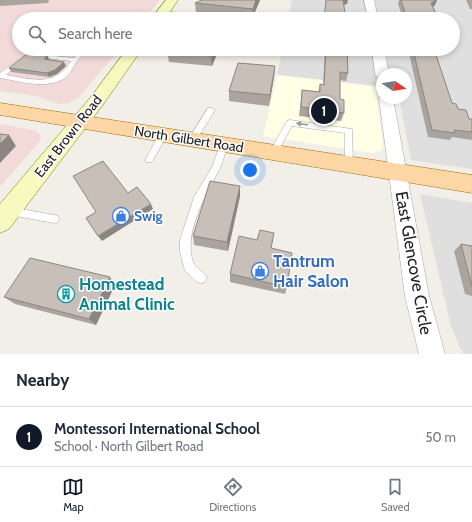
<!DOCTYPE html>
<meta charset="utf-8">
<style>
:root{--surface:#fff;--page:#f6f6f7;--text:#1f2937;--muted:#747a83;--line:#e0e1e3;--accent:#111827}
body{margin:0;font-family:Cabin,sans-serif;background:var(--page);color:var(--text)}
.compass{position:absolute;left:376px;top:68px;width:36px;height:36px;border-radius:50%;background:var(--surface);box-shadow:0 2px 6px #0003;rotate:102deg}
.you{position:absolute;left:250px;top:170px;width:14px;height:14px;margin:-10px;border:3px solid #fff;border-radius:50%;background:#1a73e8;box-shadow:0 0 0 6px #1a73e833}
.badge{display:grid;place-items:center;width:26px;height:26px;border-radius:50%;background:var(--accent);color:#fff;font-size:13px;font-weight:700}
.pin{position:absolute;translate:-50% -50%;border:2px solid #fff;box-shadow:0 1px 4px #0006}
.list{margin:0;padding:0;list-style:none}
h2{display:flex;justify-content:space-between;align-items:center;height:52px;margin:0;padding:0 16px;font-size:17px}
h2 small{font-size:13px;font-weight:400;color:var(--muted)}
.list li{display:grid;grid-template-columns:26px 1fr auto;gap:12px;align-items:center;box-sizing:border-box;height:60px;padding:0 16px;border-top:1px solid var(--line)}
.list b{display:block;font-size:15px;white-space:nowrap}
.list p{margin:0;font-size:13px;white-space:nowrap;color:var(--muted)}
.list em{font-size:13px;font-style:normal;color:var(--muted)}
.icon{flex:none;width:22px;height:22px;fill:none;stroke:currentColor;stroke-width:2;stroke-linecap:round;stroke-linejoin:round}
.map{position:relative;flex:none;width:472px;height:354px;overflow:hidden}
.search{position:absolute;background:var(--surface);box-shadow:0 2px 6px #0003;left:12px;right:12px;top:12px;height:44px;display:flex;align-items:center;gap:10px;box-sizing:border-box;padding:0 14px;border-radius:22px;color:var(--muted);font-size:15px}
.sheet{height:112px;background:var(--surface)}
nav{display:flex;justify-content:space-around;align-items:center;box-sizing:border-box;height:56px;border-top:1px solid var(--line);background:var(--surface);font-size:11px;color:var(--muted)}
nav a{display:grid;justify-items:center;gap:2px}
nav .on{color:var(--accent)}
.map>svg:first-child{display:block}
.residential{fill:#e0dfdf}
.commercial{fill:#f2dad9}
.education{fill:#ffffe5}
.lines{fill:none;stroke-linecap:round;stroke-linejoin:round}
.lane-casing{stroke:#a9a9a9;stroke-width:1}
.street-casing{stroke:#a9a9a9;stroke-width:1}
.secondary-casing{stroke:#707d05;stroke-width:1}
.primary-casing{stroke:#a06b00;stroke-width:1}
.lane{fill:#fff;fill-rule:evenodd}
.street{fill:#fff;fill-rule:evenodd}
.secondary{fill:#f7fabf;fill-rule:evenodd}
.primary{fill:#fcd6a4;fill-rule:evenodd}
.wall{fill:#aba49e}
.shaded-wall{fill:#8b8681}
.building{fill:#c7bfb8;stroke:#8b8681}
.oneway{fill:#9c9c9c}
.labels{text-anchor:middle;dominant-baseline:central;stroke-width:3;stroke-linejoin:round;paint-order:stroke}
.street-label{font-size:14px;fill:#222;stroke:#fff}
.shop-label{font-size:14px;font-weight:bold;fill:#366cbe;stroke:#fff;text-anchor:start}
.near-shop-label{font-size:17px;font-weight:bold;fill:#366cbe;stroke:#fff;text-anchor:start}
.near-street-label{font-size:17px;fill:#222;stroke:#fff}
.near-culture-label{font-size:17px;font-weight:bold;fill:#0d838f;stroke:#fff;text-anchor:start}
</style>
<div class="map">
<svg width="472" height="354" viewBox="0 0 472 354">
<rect width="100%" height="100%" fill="#f2efe9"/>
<path class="residential" d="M292 0H472V169L411 160 399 98H406V74H382V87L277 75 282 49H453V19H288Z
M420 194 472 203V354H463L451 326Z"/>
<path class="commercial" d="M0 0H160L144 19H19V49H120L79 97 69 103 59 104 35 96 0 91Z
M0 124 34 130 39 133 41 138 39 142 0 187Z"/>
<path class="education" d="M277 75 375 86 383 147 380 151 373 153 263 136Z"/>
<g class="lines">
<g class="lane-casing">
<path id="lane" d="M163 11 198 15 201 17 198 19 161 14 160 13Z
M83 49H89C86 53 81 56 78 60 73 66 71 73 65 78 47 90 19 81 0 78V73L18 60 20 61V63L6 75C31 79 55 88 71 61L36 57 33 55 34 54 74 58Z
M208 108H211L215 110 195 142H189L188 140Z
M290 120 352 129 353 165 352 167H346L345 165V133L292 126 276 155H270L269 153 287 121Z
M163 132 167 135 152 162H146L145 160 146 158 160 133Z
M224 142 228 145C225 153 223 161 220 168 207 194 183 232 193 262 195 268 204 271 207 278L205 282 201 283 197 282 185 271 180 252V240L194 197 212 167 220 145Z
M10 207 54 215 58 216 59 219 58 222 54 223 10 215 7 214 5 211 7 208Z"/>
</g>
<g class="street-casing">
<path id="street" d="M364 0H374L378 19H368Z
M372 49H384L389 74H382V78L377 77 375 74Z
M382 95V98H393L429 296 445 354H419L405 296 379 98Z"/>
</g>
<g class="secondary-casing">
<path id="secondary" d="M166 0H178L165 19H151Z
M127 49H142L102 106 9 229 0 233V204L90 98Z"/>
</g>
<g class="primary-casing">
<path id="primary" d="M0 103 472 175V193L0 115Z"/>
</g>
<use href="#lane" class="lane"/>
<use href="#street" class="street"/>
<use href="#secondary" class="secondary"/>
<use href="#primary" class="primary"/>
</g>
<path class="wall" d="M0 0H49L48 3 0 6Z
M202 0H260L252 19 196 13 195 3Z
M399 0H437L435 5 433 6 438 18V19H403L398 4Z
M466 0H472V9H470Z
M30 49H62L55 55 32 52Z
M219 49 212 66 169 62 167 52Z
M325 49H347L348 73 346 81 340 80V99L344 113 341 121 299 116 302 90 318 92 320 84 323 85Z
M408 49H434L452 103 469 119H472V140L452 137 450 140 428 137Z
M49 60 66 66 57 74 49 77 11 72 9 68Z
M275 66 274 77 269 106 229 101V91Z
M240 186V196L228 251 194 245 193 236Z
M461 244 472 246V296L465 294 454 251Z
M271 248 287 287 285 294 230 282V274Z
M115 285 96 325 15 304 4 297Z"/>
<path class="shaded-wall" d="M256 0H260L252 19 253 9Z
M342 0H348L347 4 341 6Z
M436 0H437L435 5 429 10 431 3Z
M53 49H62L55 55Z
M215 49H219L212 66 211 56Z
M48 56 49 60 44 59Z
M64 62 66 66 57 74 49 77 47 73Z
M275 66 274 77 269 106 270 95Z
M9 135 16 146 0 163V144Z
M240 186V196L228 251 227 242Z
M151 204 153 209 102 241 98 236Z
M110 277 115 285 96 325 89 319Z"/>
<path class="building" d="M202 0H256L253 9 195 3Z
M326 0H343L346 19H324Z
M401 0H436L431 3 438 18 425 17 426 19H407Z
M169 49H215L211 56 167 52Z
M326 49H347L348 73 340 72V99L344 100V113L301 107 302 90 320 92V84L324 85Z
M413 49H434L452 103 456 104 458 109 466 110 469 119H472V132L454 130 455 133 432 130Z
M27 54 48 56 44 59 64 62 55 70 47 73 9 68Z
M238 63 275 66 270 95 229 91Z
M0 134 9 135 0 144Z
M103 161 128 193 137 187 151 204 98 236 86 218 96 212 73 176Z
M210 181 240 186 227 242 193 236Z
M260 230 274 233 271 248 292 253 287 287 230 274 239 236 257 240Z
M461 244 472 246V286Z
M30 258 110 277 89 319 4 297Z"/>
<defs><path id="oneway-solid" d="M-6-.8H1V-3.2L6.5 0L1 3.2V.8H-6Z"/></defs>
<use class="oneway" href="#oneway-solid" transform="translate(302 124) rotate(-172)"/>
<defs>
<g id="shop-ring" transform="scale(0.9)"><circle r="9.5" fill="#fff" stroke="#3f7fe0" stroke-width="1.5"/><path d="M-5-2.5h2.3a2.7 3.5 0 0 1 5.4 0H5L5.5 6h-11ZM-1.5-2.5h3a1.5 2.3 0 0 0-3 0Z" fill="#3f7fe0"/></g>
<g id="building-ring" transform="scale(0.9)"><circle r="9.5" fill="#fff" stroke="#0f9aa8" stroke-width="1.5"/><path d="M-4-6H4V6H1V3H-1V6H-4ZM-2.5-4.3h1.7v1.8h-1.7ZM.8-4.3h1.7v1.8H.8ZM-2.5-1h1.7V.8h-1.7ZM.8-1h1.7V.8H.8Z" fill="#0f9aa8"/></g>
</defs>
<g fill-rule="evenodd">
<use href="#shop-ring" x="121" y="216"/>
<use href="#shop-ring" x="260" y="271"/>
<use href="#building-ring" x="66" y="294"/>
</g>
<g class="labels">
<g class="street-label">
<text transform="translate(68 136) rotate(-52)">East Brown Road</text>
<text transform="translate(189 139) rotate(9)">North Gilbert Road</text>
</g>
<g class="shop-label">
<text x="134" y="216">Swig</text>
</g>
<g class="near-shop-label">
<text x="273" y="261">Tantrum<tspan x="273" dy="20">Hair Salon</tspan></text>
</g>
<g class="near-street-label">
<text transform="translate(414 263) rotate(80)">East Glencove Circle</text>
</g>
<g class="near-culture-label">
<text x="79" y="284">Homestead<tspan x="79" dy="20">Animal Clinic</tspan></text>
</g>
</g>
</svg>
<svg class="compass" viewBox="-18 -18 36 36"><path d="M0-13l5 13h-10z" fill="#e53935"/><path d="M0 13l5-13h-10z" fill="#747a83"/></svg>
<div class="you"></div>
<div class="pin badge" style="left:324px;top:111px">1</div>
<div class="search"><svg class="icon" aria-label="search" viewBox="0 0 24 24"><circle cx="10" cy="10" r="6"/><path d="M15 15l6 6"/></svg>Search here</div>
</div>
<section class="sheet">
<h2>Nearby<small></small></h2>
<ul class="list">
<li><span class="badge">1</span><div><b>Montessori International School</b><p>School · North Gilbert Road</p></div><em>50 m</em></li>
</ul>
</section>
<nav>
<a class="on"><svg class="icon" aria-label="map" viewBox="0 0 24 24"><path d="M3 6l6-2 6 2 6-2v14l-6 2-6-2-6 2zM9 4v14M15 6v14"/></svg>Map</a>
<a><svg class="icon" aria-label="directions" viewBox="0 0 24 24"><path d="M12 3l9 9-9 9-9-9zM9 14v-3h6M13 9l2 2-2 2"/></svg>Directions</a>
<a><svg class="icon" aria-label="saved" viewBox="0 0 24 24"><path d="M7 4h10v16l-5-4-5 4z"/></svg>Saved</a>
</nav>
